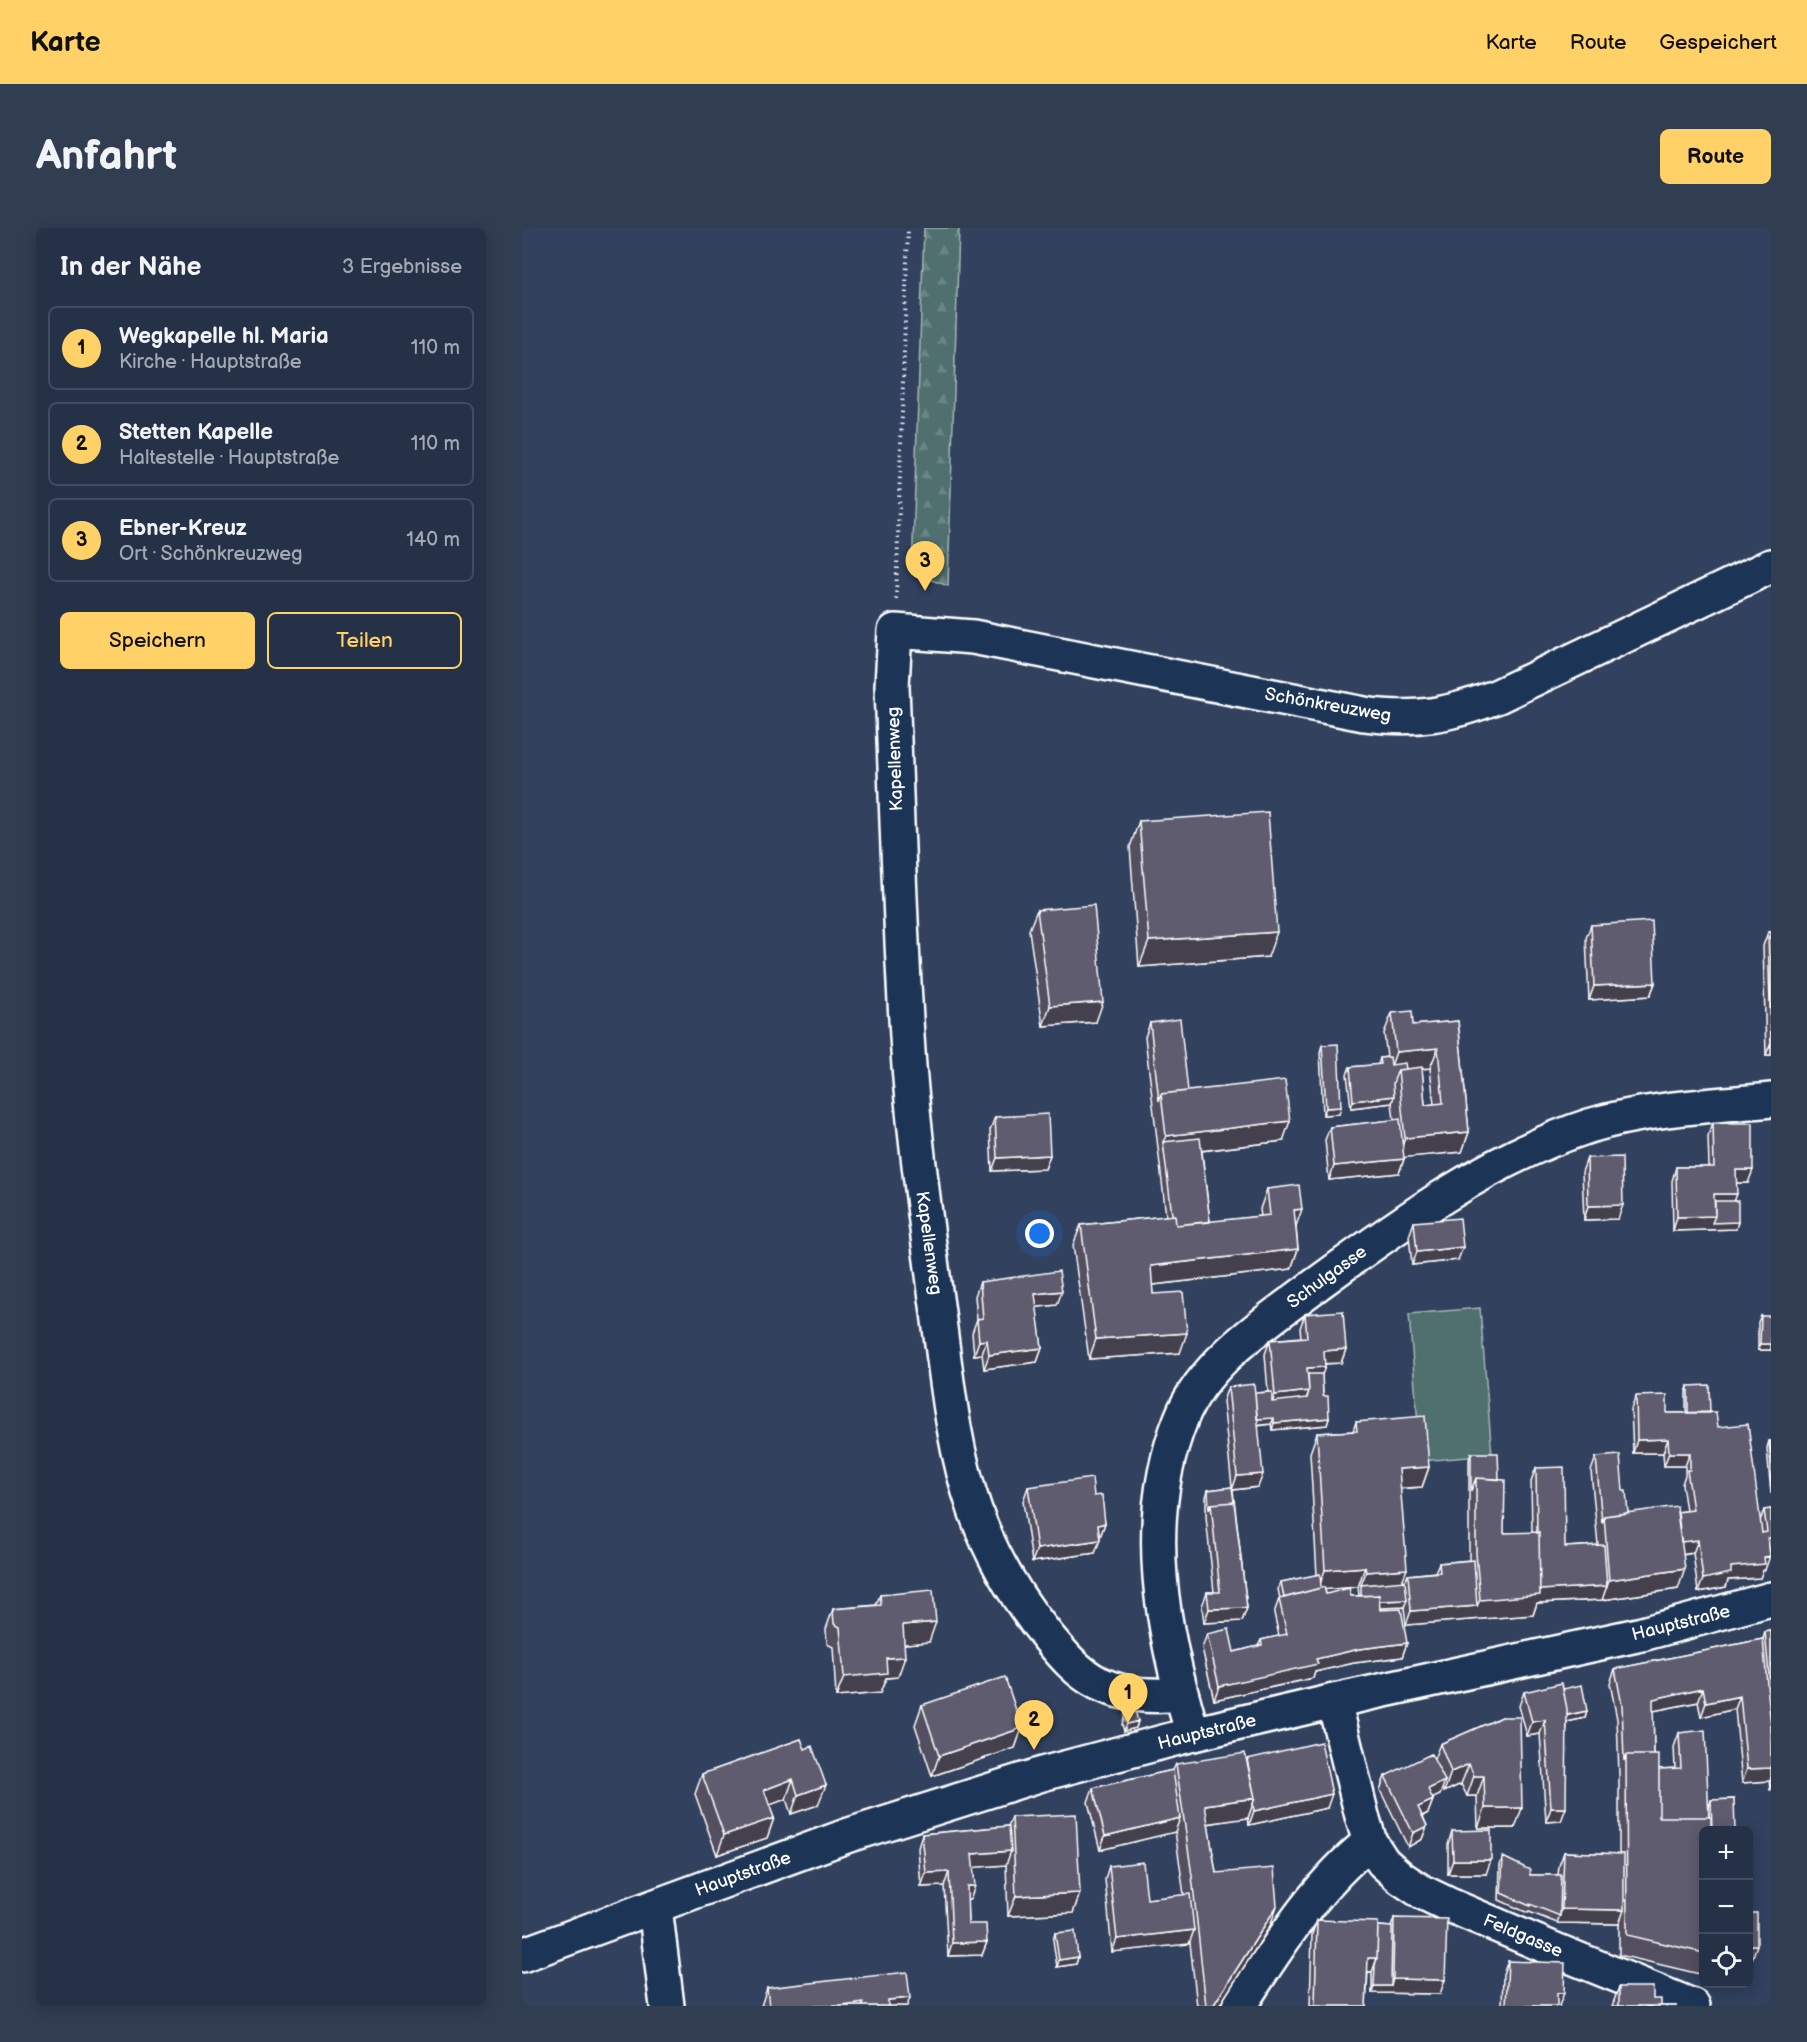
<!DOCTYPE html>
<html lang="de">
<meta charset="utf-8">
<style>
:root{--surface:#253146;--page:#313d51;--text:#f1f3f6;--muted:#a3a9b3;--line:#424c5f;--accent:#ffd166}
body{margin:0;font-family:"Balsamiq Sans",sans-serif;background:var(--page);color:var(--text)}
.controls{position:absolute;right:18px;bottom:18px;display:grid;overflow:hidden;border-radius:9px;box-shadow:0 3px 15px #0003}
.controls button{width:54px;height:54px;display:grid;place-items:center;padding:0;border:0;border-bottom:2px solid var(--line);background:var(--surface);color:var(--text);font:30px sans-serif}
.you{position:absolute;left:518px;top:1006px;width:21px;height:21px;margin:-15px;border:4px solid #fff;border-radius:50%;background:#1a73e8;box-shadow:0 0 0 9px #1a73e833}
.badge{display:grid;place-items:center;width:39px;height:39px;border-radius:50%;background:var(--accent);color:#111;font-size:20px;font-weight:700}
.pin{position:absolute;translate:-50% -50px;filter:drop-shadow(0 2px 3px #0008)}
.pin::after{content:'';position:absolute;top:32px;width:21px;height:18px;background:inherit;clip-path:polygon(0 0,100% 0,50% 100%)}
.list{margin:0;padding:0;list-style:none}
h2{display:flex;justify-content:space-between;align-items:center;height:78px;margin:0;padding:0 24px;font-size:26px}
h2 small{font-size:20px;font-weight:400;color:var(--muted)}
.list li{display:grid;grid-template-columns:39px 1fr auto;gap:18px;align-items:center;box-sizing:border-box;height:84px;margin:0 12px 12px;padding:0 12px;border:2px solid var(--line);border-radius:9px}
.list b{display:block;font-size:22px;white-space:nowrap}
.list p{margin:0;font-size:20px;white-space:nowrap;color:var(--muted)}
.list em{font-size:20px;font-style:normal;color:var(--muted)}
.actions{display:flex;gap:12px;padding:18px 24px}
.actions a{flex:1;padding:14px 0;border:2px solid var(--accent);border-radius:9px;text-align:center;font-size:21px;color:var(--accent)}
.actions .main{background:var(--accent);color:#111}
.icon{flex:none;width:33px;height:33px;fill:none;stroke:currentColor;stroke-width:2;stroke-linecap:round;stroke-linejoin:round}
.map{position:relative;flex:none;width:1249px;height:1778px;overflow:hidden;border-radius:9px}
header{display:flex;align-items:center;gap:36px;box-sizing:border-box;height:84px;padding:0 30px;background:var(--accent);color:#111}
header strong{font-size:28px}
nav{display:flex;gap:33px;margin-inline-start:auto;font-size:21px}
.intro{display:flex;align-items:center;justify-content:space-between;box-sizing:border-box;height:144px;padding:0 36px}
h1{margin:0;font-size:42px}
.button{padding:15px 27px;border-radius:9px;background:var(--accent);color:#111;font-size:21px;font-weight:700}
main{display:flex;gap:36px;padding:0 36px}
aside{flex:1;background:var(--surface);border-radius:9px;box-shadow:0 3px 15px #0003}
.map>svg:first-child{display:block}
.forest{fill:url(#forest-firs);stroke:#a7b7b6;stroke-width:1.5}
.garden{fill:#4f6f6e;stroke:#a7b7b6;stroke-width:1.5}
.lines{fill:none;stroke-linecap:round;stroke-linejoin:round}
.minor-casing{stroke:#fff;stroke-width:38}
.major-casing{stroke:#fff;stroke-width:38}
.path{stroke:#fff;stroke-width:4;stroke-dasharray:1.5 4.5;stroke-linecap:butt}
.minor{stroke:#1d3557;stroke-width:33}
.major{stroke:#1d3557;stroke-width:33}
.wall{fill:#534f60;stroke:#fff;stroke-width:1.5;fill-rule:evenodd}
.shaded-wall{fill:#44404e;stroke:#fff;stroke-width:1.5}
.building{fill:#615c70;stroke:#fff;stroke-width:1.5}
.labels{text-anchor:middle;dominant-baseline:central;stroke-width:6;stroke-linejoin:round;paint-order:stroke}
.street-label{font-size:18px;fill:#fff;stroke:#1d3557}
</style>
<header>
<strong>Karte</strong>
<nav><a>Karte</a><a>Route</a><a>Gespeichert</a></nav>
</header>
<div class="intro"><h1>Anfahrt</h1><a class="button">Route</a></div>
<main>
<aside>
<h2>In der Nähe<small>3 Ergebnisse</small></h2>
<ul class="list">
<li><span class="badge">1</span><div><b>Wegkapelle hl. Maria</b><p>Kirche · Hauptstraße</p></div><em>110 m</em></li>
<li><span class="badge">2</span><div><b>Stetten Kapelle</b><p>Haltestelle · Hauptstraße</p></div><em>110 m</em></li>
<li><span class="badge">3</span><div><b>Ebner-Kreuz</b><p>Ort · Schönkreuzweg</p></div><em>140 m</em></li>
</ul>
<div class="actions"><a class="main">Speichern</a><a>Teilen</a></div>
</aside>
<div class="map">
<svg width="1249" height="1778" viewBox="0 0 1249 1778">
<defs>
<pattern id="forest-firs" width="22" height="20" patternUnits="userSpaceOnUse" patternTransform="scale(1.5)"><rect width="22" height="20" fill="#4f6f6e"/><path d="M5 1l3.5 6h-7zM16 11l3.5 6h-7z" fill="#698584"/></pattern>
</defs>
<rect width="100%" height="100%" fill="#31415e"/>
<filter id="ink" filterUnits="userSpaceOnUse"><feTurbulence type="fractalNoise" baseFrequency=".0167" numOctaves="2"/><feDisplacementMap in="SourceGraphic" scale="12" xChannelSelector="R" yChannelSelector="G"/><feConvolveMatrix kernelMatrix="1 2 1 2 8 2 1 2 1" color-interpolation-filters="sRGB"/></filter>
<g filter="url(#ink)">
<path class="forest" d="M402 0H437L426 358 390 345Z"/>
<path class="garden" d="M958 1080 970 1227 899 1233 887 1086Z"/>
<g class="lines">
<g class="minor-casing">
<path id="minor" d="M659 1466C630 1469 602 1468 576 1455 555 1444 541 1427 526 1409 494 1370 470 1330 453 1282 429 1214 424 1140 414 1070 404 993 393 916 387 838 378 712 375 585 370 458L373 403 451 409 842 486C895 493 927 487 976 468L1249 338
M812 1473 840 1588 848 1614 861 1634 879 1650 900 1664 925 1676 1033 1722 1171 1778
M671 1506C640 1405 618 1293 659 1191 681 1134 747 1092 795 1056 880 994 966 931 1067 898 1126 880 1188 878 1249 872
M133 1679 145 1778
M717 1778C755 1720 793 1657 848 1614"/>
</g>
<g class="major-casing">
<path id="major" d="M0 1727 327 1607 520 1546 671 1506 812 1473 1120 1406 1249 1371"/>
</g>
<path class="path" d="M374 371 386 0"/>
<use href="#minor" class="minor"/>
<use href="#major" class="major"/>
</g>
<path class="wall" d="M617 593 746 729 617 739 608 619Z
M515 682 574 794 521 798 507 702Z
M1069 697 1133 755 1128 768 1067 772 1064 710Z
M1246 704H1249V827H1244L1241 718Z
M870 785 891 797 936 793 947 904 940 924 882 929V931L877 945 807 952 803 912 808 899 872 892 870 875 829 880 825 846 828 839 856 837 858 830 865 829 862 805ZM908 840 912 876 903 877 900 841Z
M628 795 666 863 761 913 680 923 688 994 739 988 738 981 745 961 774 999 776 1021 769 1041 630 1057 631 1066 658 1125 567 1131 551 1017 559 997 644 988 623 809Z
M800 817 817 886 801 887 798 824Z
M473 889 528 927 523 941 470 943 468 902Z
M1191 895 1226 955H1214L1212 973 1216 994 1214 1001 1151 1003 1150 953 1154 939H1187L1186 909Z
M1065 930 1096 991 1062 992 1060 944Z
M892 994 936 1032 890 1037 887 1008Z
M458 1054 535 1077 514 1079 520 1120 515 1134 462 1141 460 1126 452 1127 450 1105 455 1091 453 1068Z
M783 1086 824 1121 819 1135 803 1136 800 1146 801 1168 807 1190 805 1197 750 1202 749 1196 736 1198V1259L711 1262 725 1380 720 1393 682 1395 680 1378 685 1364H692L684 1289V1269L686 1262 710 1259 701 1173 706 1159 733 1165 746 1164 743 1126 748 1112 779 1109 778 1100Z
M1239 1088 1249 1122H1236V1094Z
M1166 1158 1188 1185 1196 1199 1238 1293 1242 1282 1249 1281V1323H1247L1243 1342H1241L1238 1350 1206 1352 1204 1359 1176 1364 1171 1325 1161 1327 1156 1361 1080 1372 1015 1375 1011 1387 884 1397 882 1379 858 1380V1382L885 1415 880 1429 832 1435 793 1444 791 1450 692 1472 680 1420 685 1406 712 1424 736 1418 739 1412 757 1408 752 1385 757 1371H758L756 1361 759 1354 795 1347 788 1225 795 1205 831 1203 834 1194 907 1239 900 1259 878 1261 880 1353H883L886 1347 913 1344 917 1335 947 1332V1232L949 1225 977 1251 982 1305H1010L1009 1253 1014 1240 1043 1319 1076 1317 1069 1243 1074 1229 1101 1263 1106 1285 1155 1284 1164 1283 1160 1256 1163 1247V1238H1142L1141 1225H1111L1109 1181 1114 1168 1145 1185H1164V1165ZM836 1359 837 1368H829L804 1366 803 1361Z
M1247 1213H1249V1266L1245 1220Z
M506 1259 572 1268 583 1295 578 1309 573 1325 510 1334 501 1273Z
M358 1367 407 1414 382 1416 376 1449 364 1450 358 1465 314 1469 311 1419 305 1416 304 1401 311 1381 354 1377Z
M1249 1403V1562H1248L1247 1553 1220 1555 1213 1481 1179 1489 1176 1474 1131 1483 1132 1527 1137 1541 1153 1540 1152 1519 1157 1505 1187 1589V1579L1189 1572 1212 1571 1182 1602V1747L1097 1727V1696L1035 1695 1007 1684 1006 1685 977 1672 978 1636 981 1629 1008 1647H1036L1037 1638 1042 1624 1097 1626V1547L1095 1491 1088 1455 1093 1441 1241 1411 1243 1404Z
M1041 1461 1065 1483 1063 1490 1045 1494 1039 1593 1024 1594 1018 1506 1005 1508 997 1478 1002 1464Z
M400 1477 500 1500 493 1520 410 1548 393 1497Z
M604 1484 616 1493 614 1500 602 1503 600 1496Z
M980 1489 993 1600H956L955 1568H945L939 1556 922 1564 920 1560 918 1567 910 1570 911 1572 906 1585 901 1588 905 1598 900 1611 886 1619 858 1562 863 1548 912 1531 918 1516Z
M279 1511 296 1577 269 1586 264 1571 247 1577 252 1590 245 1610 195 1627 173 1566 180 1546Z
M725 1531 805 1580 727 1597 726 1589 686 1596 694 1645 748 1698 697 1778H675L668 1715 590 1724 583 1651 587 1638 625 1671 662 1667 653 1603 578 1622 566 1574 571 1560 651 1542 654 1536Z
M490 1589 558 1665 551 1685 486 1688 484 1637 451 1639 448 1672H445L446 1696 465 1714 460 1727 426 1728 422 1658 399 1659 396 1620 400 1606 486 1598Z
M930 1603 964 1646H926V1616Z
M872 1690 918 1766 850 1765V1744H846L844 1778H788L790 1706 795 1692 869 1699Z
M533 1705 556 1729 554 1736 535 1739 531 1712Z
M986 1733 1037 1778H980L981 1746Z
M1097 1759 1131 1771 1139 1778H1155H1090Z
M245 1760 385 1778H239Z"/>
<path class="shaded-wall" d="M755 704 746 729 617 739 627 713Z
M1133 755 1128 768 1067 772 1072 758Z
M581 774 574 794 521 798 528 778Z
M1249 814V827H1244Z
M916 820 908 840 867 844 874 824Z
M872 868 870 875 829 880 831 873Z
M819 879 817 886 801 887 804 880Z
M768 893 761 913 643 927 641 914 644 908Z
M947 904 940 924 876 930 883 910Z
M528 927 523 941 470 943 475 930Z
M882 931 877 945 807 952 812 938Z
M1214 942H1231L1226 955H1209Z
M1192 966H1215L1210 979 1190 973Z
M1101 977 1096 991 1062 992 1066 978Z
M780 981 773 1001 772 982Z
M1193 988 1216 994 1214 1001 1151 1003 1155 989Z
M941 1019 936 1032 890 1037 895 1024Z
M776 1021 769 1041 622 1058 629 1038Z
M540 1063 535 1077 508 1080 513 1066Z
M665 1105 658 1125 567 1131 574 1111Z
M465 1112 460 1126 452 1127 457 1113Z
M1238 1116H1249V1122H1236Z
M520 1120 515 1134 462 1141 467 1127Z
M824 1121 819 1135 797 1136 802 1123Z
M803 1139 798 1152 783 1153 785 1140Z
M787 1163 782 1177 748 1180 753 1167Z
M752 1190 749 1196 730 1198 732 1191Z
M807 1190 805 1197 750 1202 752 1195Z
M1146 1211 1141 1225H1111L1115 1212Z
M1147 1225H1168L1163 1238H1142Z
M907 1239 900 1259 869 1261 877 1241Z
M741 1246 736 1259 710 1262 715 1248Z
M583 1295 578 1309 571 1310 576 1297Z
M1246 1310H1249V1323L1241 1324Z
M578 1312 573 1325 510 1334 515 1321Z
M1176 1312 1171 1325 1151 1328 1156 1314Z
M1248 1328 1243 1342H1241L1238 1350 1206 1352 1204 1359 1176 1364 1181 1351 1209 1339Z
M843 1339 836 1359 796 1362 803 1342Z
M885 1341 877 1361 839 1357 844 1344Z
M1163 1341 1156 1361 1080 1372 1087 1352Z
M1085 1358 1080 1372 1015 1375 1011 1387 884 1397 889 1383 955 1378 958 1372 1015 1362Z
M885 1372 882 1379 837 1381 840 1374Z
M725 1380 720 1393 682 1395 687 1381Z
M414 1394 407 1414 373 1417 381 1397Z
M885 1415 880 1429 832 1435 793 1444 791 1450 692 1472 697 1458 794 1431 837 1421Z
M383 1429 376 1449 364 1450 358 1465 314 1469 322 1449 364 1430Z
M1181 1460 1176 1474 1126 1484 1131 1471Z
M1218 1468 1213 1481 1179 1489 1184 1475Z
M1065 1483 1063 1490 1040 1495 1043 1488Z
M1023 1492 1018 1506 1005 1508 1010 1494Z
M616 1493 614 1500 602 1503 605 1496Z
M500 1500 493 1520 410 1548 417 1528Z
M947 1536 939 1556 922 1564 929 1544Z
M1249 1540V1549L1248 1553 1220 1555 1225 1541Z
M952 1548H962L955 1568H945Z
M271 1551 264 1571 235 1582 242 1562Z
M923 1553 918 1567 901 1575 906 1561Z
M304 1557 296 1577 269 1586 276 1567Z
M810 1566 805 1580 727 1597 732 1583Z
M733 1570 726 1590 676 1597 683 1577Z
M911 1572 906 1585 891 1593 896 1579Z
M963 1580H1000L993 1600H956Z
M1029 1580H1044L1039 1593 1024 1594Z
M252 1590 245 1610 195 1627 202 1607Z
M658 1590 653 1604 578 1622 583 1608Z
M905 1598 900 1611 886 1619 891 1605Z
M489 1623 484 1637 445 1640 450 1626Z
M931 1632H969L964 1646H926Z
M427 1644 422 1658 399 1659 404 1645Z
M445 1658H453L448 1672H440Z
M558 1665 551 1685 486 1688 494 1668Z
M755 1678 748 1698 697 1778H691Z
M1040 1681 1102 1682 1097 1696 1035 1695Z
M672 1702 667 1716 590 1724 595 1711Z
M465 1714 460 1727 426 1728 430 1715Z
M1229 1717H1235L1230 1731H1227Z
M556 1729 554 1736 535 1739 537 1732Z
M846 1730H855L850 1744 841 1743Z
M871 1751 923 1752 918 1766 850 1765 852 1758H869Z
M1035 1765H1042L1037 1778H1031Z
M388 1770 385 1778H364L366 1772Z
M341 1775 340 1778H320V1777Z"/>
<path class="building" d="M746 584 755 704 627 713 617 593Z
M572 677 581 774 528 778 515 682Z
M1130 693 1133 755 1072 758 1069 697Z
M1246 704H1249V814Z
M890 783 891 797 936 793 947 904 883 910 876 842 900 839 903 877 921 875 916 820 874 824 870 785Z
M658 791 666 863 639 866 637 873 628 795Z
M816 816 819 879 804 880 800 817Z
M868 829 869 837 883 835 884 841 876 842 871 855 872 868 831 873 828 839 859 836 858 830Z
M763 852 768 893 644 908 639 866Z
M526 886 528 927 475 930 473 889Z
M878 891 882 931 812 938 808 899Z
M1191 895H1231V942H1214L1215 966H1192L1193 988 1155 989 1154 939H1192Z
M678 910 688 994 654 997 653 987H650L641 914Z
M1100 929 1101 977 1066 978 1065 930Z
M777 957 780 981 772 982 776 1021 629 1038 631 1066 661 1064 665 1105 574 1111 559 997 653 987 654 997 748 987 745 961Z
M1193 973H1216V994L1190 995 1193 988Z
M938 990 941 1019 895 1024 892 994Z
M537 1043 540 1063 513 1066 520 1120 467 1127 465 1112 457 1113 455 1091 461 1090 458 1054Z
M821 1083 824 1121 802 1123 803 1139 785 1140 787 1163 753 1167 748 1112 785 1109 783 1086Z
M1239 1088H1249V1116H1238Z
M786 1146H800L801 1168H806L807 1190 752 1195V1190L735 1191 733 1165 750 1164V1174L785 1170 787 1163Z
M732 1156 741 1246 715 1248 706 1159Z
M1187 1157 1188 1185H1166V1158Z
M1145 1167V1185L1194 1184 1196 1199 1226 1196 1240 1305 1245 1304 1242 1282 1249 1281V1310H1246L1248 1328 1242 1329 1243 1336 1209 1339V1345L1181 1351 1176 1312 1159 1314 1155 1284 1171 1282 1165 1242H1168V1225H1147L1146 1211 1115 1212 1114 1168Z
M903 1188 907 1239 877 1241 885 1341 844 1344 843 1339 803 1342 795 1205 835 1203 834 1194Z
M1247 1213H1249V1237Z
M949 1225H976L977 1251 954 1250 949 1263Z
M1098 1227 1101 1263H1104L1106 1285 1082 1288 1080 1295 1074 1229Z
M1042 1239 1043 1319 1082 1317 1085 1358 1018 1362 1017 1304 1015 1305 1014 1240Z
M570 1250 572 1268 580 1267 583 1295 576 1297 578 1312 515 1321 506 1259Z
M954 1250 983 1252 982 1305 1017 1304 1018 1367 958 1372 954 1325Z
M710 1259 712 1274 689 1276 687 1282 686 1262Z
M712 1274 725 1380 687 1381 685 1364H698L689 1276Z
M1155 1278 1163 1341 1087 1352 1082 1288Z
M952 1332 955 1378 889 1383 886 1347 918 1344 917 1335Z
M798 1346 799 1360 762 1370 759 1354Z
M883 1353 885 1372 857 1373V1367L839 1368V1357Z
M802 1359 804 1366 827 1360 829 1368 857 1367 858 1382 879 1381 885 1415 837 1421 794 1431 796 1436 697 1458 685 1406 707 1401 712 1424 740 1417 739 1412 765 1406 757 1371Z
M411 1362 414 1394 381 1397 383 1429 364 1430 365 1445 322 1449 318 1399 312 1396 311 1381 359 1377 358 1367Z
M1249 1403V1468L1243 1404Z
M1241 1411 1249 1500V1540L1225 1541 1218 1468 1184 1475 1181 1460 1131 1471 1132 1527H1104L1102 1533 1100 1477 1093 1441Z
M483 1449 500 1500 417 1528 400 1477Z
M1040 1455 1045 1481 1044 1580H1029L1023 1492 1010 1494 1002 1464Z
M1060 1457 1065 1483 1045 1487V1481L1041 1461Z
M610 1482 614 1486 616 1493 605 1496 602 1489 604 1484Z
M980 1489H998L1000 1580H963L962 1548H952L947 1536 929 1544 918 1516Z
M1183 1502 1187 1589H1137V1541L1159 1540 1157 1505Z
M279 1511 283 1521 290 1518 304 1557 276 1567 271 1551 242 1562 252 1590 202 1607 180 1546Z
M799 1514 810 1566 732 1583 731 1576 733 1570 725 1531Z
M723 1525 733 1570 683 1577 694 1645 752 1640 755 1678 691 1778H684L670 1648 654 1536Z
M909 1526 923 1553 906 1561 911 1572 896 1579 905 1598 891 1605 863 1548Z
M1104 1527H1137V1589H1189V1602H1182V1725L1105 1707Z
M651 1542 658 1590 583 1608 571 1560Z
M1212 1571 1213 1602H1190L1189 1572Z
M554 1586 558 1665 494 1668 490 1589Z
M487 1598 489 1623 450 1626 453 1658H445L446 1696H464L465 1714 430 1715 427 1644 404 1645 400 1606Z
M969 1602V1632H931L930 1603Z
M1042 1624 1102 1626V1682L1040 1681Z
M981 1629 1008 1642V1647H1039L1038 1688 1008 1676V1678L979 1665Z
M621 1634 625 1671 668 1666 672 1702 595 1711 587 1638Z
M1227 1685H1235V1717H1229V1733H1227Z
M872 1690 925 1691 923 1752 871 1751Z
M795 1692 856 1694 855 1730H846L844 1778H793Z
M856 1698 870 1699 869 1758H852L853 1737 855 1730Z
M553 1703 556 1729 537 1732 533 1705Z
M986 1733 1043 1735 1042 1765H1035V1778H984Z
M385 1744 388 1770 366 1772V1778H341V1775L320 1778H247L245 1760Z
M1097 1759H1131V1771H1139V1778H1155H1097Z"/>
</g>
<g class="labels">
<g class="street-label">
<text transform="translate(806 477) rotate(10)">Schönkreuzweg</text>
<text transform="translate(373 531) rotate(-92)">Kapellenweg</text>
<text transform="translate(407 1015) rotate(82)">Kapellenweg</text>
<text transform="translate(805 1049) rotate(-36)">Schulgasse</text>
<text transform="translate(1159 1395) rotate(-14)">Hauptstraße</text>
<text transform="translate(685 1504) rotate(-14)">Hauptstraße</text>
<text transform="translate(221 1646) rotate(-20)">Hauptstraße</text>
<text transform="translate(1001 1708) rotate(23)">Feldgasse</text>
</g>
</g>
</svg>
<div class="controls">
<button>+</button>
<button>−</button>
<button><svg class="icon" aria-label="locate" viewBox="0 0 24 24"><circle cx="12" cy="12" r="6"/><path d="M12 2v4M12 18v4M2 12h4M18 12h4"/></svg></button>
</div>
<div class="you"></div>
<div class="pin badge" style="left:606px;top:1495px">1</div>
<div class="pin badge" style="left:512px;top:1522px">2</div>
<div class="pin badge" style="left:403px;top:363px">3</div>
</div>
</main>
